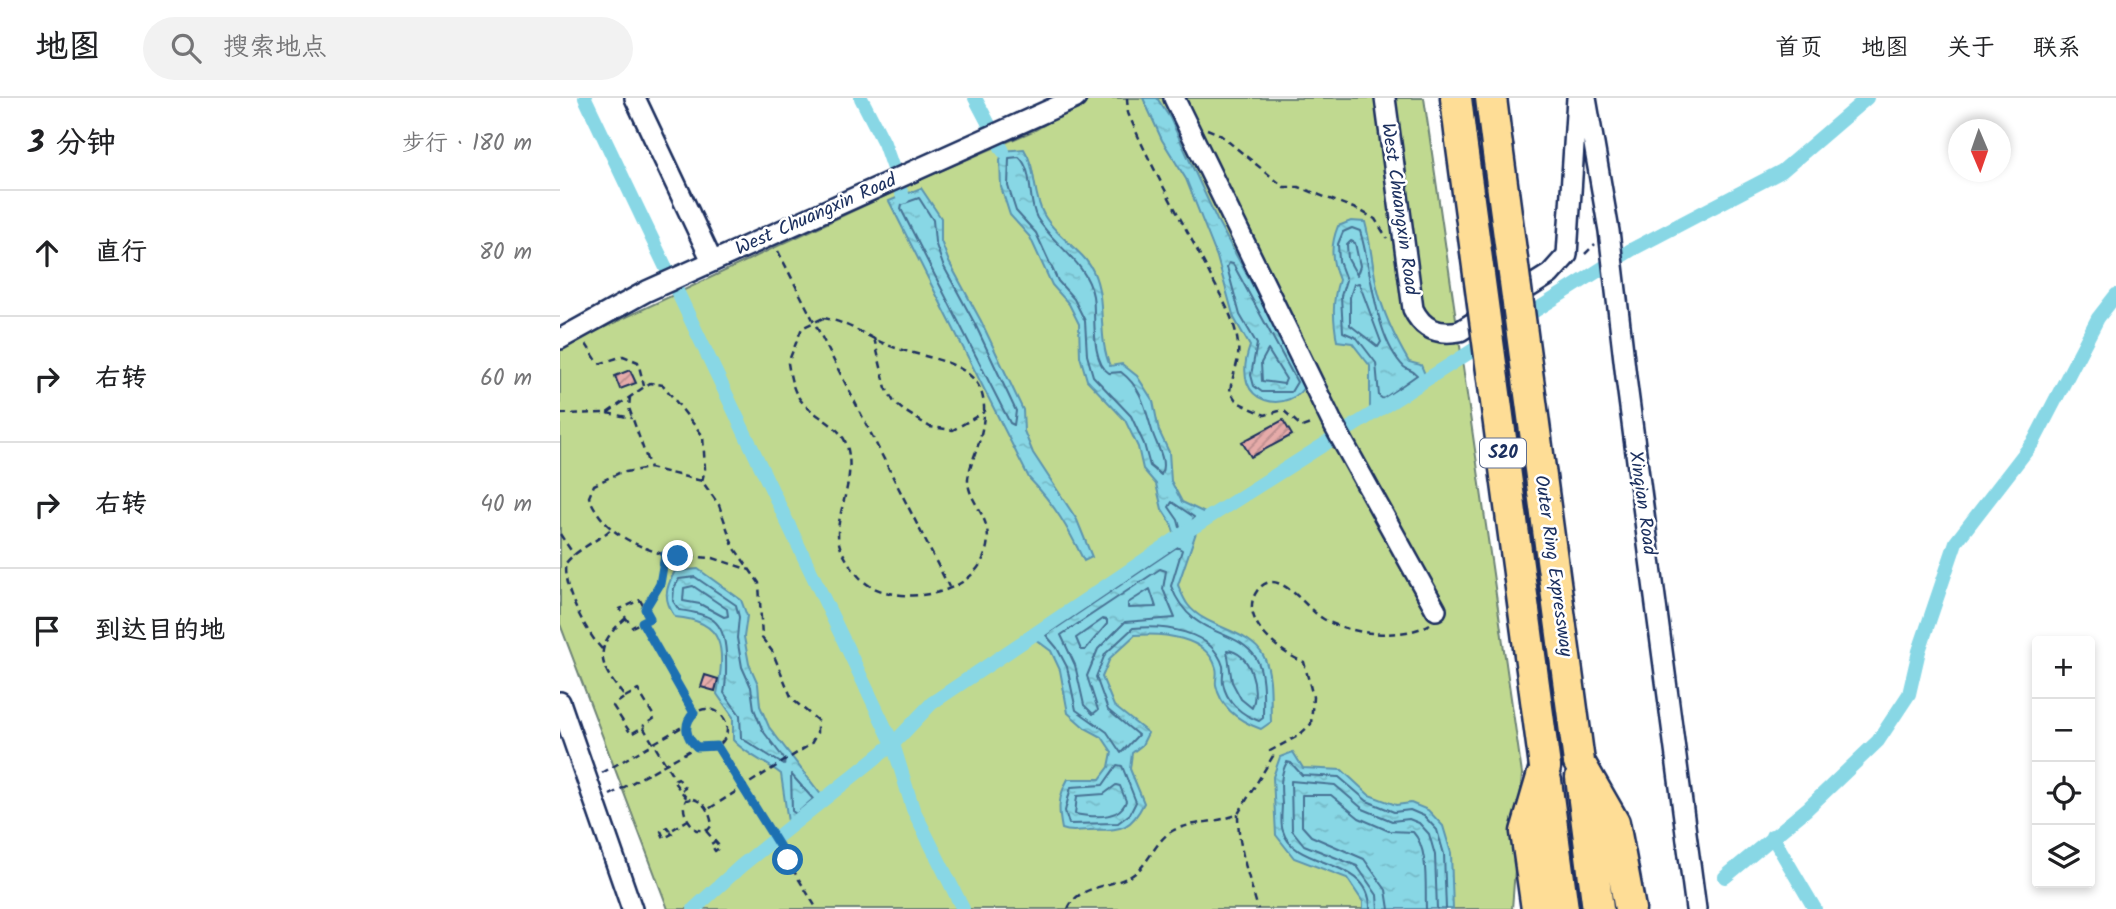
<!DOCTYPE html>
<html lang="zh">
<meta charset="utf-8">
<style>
:root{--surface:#fff;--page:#f2f2f2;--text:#202124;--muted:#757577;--line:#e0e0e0}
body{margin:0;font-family:Kalam,"LXGW WenKai TC",sans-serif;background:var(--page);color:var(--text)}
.controls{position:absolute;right:21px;bottom:21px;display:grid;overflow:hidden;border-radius:7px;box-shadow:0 4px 10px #0003}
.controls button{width:63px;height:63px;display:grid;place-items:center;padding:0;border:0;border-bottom:2px solid var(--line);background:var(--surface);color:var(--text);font:35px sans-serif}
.compass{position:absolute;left:1388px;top:21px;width:63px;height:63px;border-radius:50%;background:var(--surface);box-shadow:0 4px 10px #0003;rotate:178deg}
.stop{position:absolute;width:21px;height:21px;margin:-16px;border:5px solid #1f6fb2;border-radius:50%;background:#fff}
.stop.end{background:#1f6fb2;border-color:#fff;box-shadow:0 2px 7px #0008}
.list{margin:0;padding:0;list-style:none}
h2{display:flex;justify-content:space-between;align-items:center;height:91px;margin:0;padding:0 28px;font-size:30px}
h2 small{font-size:23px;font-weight:400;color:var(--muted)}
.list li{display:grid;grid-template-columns:46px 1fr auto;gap:21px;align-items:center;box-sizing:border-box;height:126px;padding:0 28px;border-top:2px solid var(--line)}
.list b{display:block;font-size:26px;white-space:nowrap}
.list em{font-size:23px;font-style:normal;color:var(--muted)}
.icon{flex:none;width:38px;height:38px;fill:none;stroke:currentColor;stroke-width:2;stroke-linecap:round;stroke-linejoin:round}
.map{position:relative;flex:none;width:1556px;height:811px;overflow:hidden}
header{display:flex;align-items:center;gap:42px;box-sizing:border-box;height:98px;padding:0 35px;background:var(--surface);border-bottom:2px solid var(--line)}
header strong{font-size:33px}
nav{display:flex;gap:38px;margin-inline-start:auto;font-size:24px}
.search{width:490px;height:63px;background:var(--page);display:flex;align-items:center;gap:18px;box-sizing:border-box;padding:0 24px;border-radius:38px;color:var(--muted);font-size:26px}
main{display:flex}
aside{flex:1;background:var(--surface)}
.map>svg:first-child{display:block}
.park{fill:#c0d990;stroke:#6e8477;stroke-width:2}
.water{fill:url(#water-ripples);stroke:#5c94af;stroke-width:2}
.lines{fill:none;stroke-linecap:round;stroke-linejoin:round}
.shore{stroke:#477294;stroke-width:2}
.canal{stroke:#88d7e5;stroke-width:14}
.building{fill:url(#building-hatch);stroke:#1b2f5e;stroke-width:2}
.minor-casing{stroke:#1b2f5e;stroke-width:24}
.highway-casing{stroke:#1b2f5e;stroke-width:35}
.path{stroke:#1b2f5e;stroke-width:2.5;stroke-dasharray:7 5;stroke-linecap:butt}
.minor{stroke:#fff;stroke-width:19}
.highway{stroke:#fedd96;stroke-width:30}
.highway-bridge-casing{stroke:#1b2f5e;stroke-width:35;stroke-linecap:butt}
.highway-bridge{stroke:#fedd96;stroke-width:30}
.route{stroke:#1f6fb2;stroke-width:9}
.labels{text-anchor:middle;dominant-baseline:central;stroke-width:5;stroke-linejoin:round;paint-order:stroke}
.shield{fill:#fff;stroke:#5f6d8e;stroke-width:2}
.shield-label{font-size:18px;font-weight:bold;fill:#1b2f5e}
.street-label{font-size:19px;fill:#1b2f5e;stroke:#fff}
</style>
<header>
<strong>地图</strong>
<div class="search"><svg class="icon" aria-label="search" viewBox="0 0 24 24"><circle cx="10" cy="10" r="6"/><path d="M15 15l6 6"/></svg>搜索地点</div>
<nav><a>首页</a><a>地图</a><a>关于</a><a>联系</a></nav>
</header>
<main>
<aside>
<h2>3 分钟<small>步行 · 180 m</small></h2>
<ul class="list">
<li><svg class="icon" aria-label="ahead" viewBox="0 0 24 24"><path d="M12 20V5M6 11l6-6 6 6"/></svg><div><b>直行</b></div><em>80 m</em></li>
<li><svg class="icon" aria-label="right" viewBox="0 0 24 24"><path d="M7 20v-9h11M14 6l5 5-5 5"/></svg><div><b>右转</b></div><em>60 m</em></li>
<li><svg class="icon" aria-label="right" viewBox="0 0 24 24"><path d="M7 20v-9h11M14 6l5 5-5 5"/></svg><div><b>右转</b></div><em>40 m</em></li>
<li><svg class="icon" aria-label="arrive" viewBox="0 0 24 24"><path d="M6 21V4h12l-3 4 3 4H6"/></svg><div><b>到达目的地</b></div></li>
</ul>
</aside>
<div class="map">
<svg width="1556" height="811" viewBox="0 0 1556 811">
<defs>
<pattern id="water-ripples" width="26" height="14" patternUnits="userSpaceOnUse" patternTransform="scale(1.75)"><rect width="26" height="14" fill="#88d7e5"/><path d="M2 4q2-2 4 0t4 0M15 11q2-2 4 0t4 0" fill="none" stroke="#75b9c7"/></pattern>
<pattern id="building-hatch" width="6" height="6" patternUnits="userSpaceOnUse" patternTransform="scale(1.75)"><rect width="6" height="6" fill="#e6aba9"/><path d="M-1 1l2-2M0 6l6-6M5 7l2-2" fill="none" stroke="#ba8c8d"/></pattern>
</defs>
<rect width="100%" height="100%" fill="#fff"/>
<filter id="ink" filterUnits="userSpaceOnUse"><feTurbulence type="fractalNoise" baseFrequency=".0143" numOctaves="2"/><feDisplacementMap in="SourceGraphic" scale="14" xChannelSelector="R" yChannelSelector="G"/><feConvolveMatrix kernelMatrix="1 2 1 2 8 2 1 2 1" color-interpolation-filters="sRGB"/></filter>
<g filter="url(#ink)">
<path class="park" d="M531 0H864L962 676 952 811H108L0 526V250L357 83 475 32Z"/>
<path class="water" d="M583 0H597L610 20 657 122 746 285C734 316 667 312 690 248L674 220 657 159 626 81 602 42Z
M464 51C477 71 472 96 484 117 496 139 523 152 533 173 547 203 537 239 550 268L562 266 577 278 593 303 599 333 609 354 611 383 622 404 651 418 639 426 618 487C621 494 624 502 628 507 646 531 690 531 704 559 713 577 710 605 711 624L701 631C681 624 661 611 656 587 655 582 658 576 656 570 647 538 601 535 575 537L550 560 542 579 554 608 588 635 582 647 572 655 570 671 584 705C569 735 559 731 529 732 518 732 512 735 502 731 498 711 498 699 508 681H540L549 669 552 654 542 639 525 630 508 615 500 572 491 553 471 538 616 441 611 425 602 411 596 386 583 371 578 349 565 322 527 282 520 258 519 226 509 206 492 187 470 139 450 117 441 89 440 62 443 53Z
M361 90 381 120V143L389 164 421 223 463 312 464 333 473 355 517 422 532 459 524 463C508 430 495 407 469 380L329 103Z
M791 123 805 124C811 146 812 167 817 189 823 215 836 242 849 264L861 267 867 281 810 318V268L792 245 777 243C773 221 772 203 779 182 771 162 770 148 778 128Z
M138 471 181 502 187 518 184 539 189 566 198 586 200 608 209 629 265 702 229 731 221 676C205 663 186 657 173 642V619L157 596C165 552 166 523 115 519 103 501 105 491 115 473Z
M733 654 743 670 782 672 809 697 836 707 851 705 868 712 883 728 891 755 893 811H803V804L787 780 734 760 716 737 713 679 720 659Z"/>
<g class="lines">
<path class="shore" d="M459 59C474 73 467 101 477 120 494 148 527 164 533 198 536 218 530 263 549 275L561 274C583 291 585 311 593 336 598 350 607 363 601 377L590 368 584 346 571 318 533 278 527 257 525 223 514 201 498 183 476 135 456 113 448 88 449 60Z
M359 100 373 122 375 144 383 167 415 226 456 313 454 327 450 325 341 111 342 106Z
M792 130 800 133C812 171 814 239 844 269 849 273 853 272 857 277L823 301 819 298 816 265 797 240 783 234 781 198 786 182 779 163 778 146 783 134Z
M791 143 795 145 800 168 797 177 788 161 787 147Z
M669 165 673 166 737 284 731 294H702L694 288 691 277 697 246 680 217 667 169Z
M799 185 821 244 818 249 790 227V199L794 186Z
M708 252 726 281 724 286 702 283 701 265Z
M612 404 634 419 626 438 622 437 618 422 609 409Z
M617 449 622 452 611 488C632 542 675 528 696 560 705 575 703 603 703 620L699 623C682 617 666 604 663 585 662 579 664 574 663 568 652 532 603 527 573 530L545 556 536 579 548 612 578 637 561 655 547 634 516 612 507 569 497 550 486 537Z
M600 471 606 473 603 491 615 520 565 524 538 551 527 578 538 612 533 616 524 607 515 567 501 537Z
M135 479 176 507 179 519 177 540 182 569 191 589 194 611 203 633 225 662 224 667 181 640 180 617 164 595C167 581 166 569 166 555 164 521 150 516 119 512L113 503 114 490 119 481Z
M133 488 167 511 168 518 164 519 140 506 123 503 124 490Z
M590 491 596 509 568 510V505Z
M543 521 547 522V526L525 552H521L516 540Z
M667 552C691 555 700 590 692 610L681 601 672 584Z
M557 667 562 668 576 704 570 716 558 725 509 726 505 713 511 689 543 687Z
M231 676 253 701 236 716 232 713Z
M556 687 560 688 566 703C560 722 531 719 515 716L517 698 544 696Z
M810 811C811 758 734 772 723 733 720 726 722 714 722 706 721 691 719 678 727 664L731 665 742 677 779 679 807 703 834 714 850 712 864 718 877 732 884 756 886 811
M818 811 817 797 797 768 744 747 732 732 731 683 775 687 803 711 832 723 849 721 859 725 869 736 875 757 877 811
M829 811 826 792 804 761 751 738 742 728V697H771L799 720 829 733 853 734C869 751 865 788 866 811"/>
<path class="canal" d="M25 0 333 646 353 711 403 811
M301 0 324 45 343 99
M415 0 443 53
M1212 738 1255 811
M1165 779 1247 711 1318 643 1349 596 1359 553 1396 444 1474 343 1538 220 1556 197
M134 811 181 768 333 646 372 605 632 430 1071 152 1222 73 1307 0"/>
</g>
<path class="building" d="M70 272 76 285 60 291 55 278Z
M723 322 732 337 691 359 682 344Z
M145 577 158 581 155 593 141 589Z"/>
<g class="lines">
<g class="minor-casing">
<path id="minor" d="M75 0 152 163
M614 0 771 322 876 512
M825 0 853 211C863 232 879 237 900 233L990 176 1007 157 1017 0
M1026 0 1049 133 1066 279 1136 811
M0 241 87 193 516 0
M0 604 72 811"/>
</g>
<g class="highway-casing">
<path id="highway" d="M896 0 901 42
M931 0 937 48
M1019 664 1054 725 1070 811
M1021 679 1038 811
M986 683 1003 811
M977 811 966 734 985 669"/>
</g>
<path class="path" d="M567 0 568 15 579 40C600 85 625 128 648 173 659 195 676 222 678 247 680 265 672 277 670 293L677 304 705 317 723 312 742 329 753 325
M647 31 659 36 724 89H739L801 113 815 121 827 140
M218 153 389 489
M1025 156 1035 146
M263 220C290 224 310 242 336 250 382 265 438 264 421 336 418 352 410 365 408 381 407 406 437 420 425 456 411 498 345 507 310 488 298 481 287 464 281 451 269 423 298 387 287 348 280 325 252 319 239 300 232 290 230 277 228 265L242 230Z
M314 240 326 290 334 304 343 312 370 329 393 332 424 314
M26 246 39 266 63 258 78 264 84 288
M70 299 69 310 90 370
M47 315 72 320
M0 316 47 315 90 285 103 287 143 338 145 371 142 383
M0 436 14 457
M105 457 153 460 190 472
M85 511 100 486 105 457C71 446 44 434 29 399L34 387 59 375 90 370 142 383 159 407 173 448 199 485 202 540 212 553 232 601 257 622V635L251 646 147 712
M66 520C32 549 38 567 65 599L53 608 71 636 83 629 115 681
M82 524 90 520 80 502 60 511 72 529 82 524 134 615
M42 551C27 536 0 486 6 465 16 452 37 443 50 432
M65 599 78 592 95 620 83 628
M127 631a20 20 0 1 1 40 0a20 20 0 1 1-40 0Z
M157 648 257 811
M42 675 127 626
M122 692 125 690 118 680 113 683 128 702
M50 697 136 649
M133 701C145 704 150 715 152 727L148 732H136C128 723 120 713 126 702Z
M678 716C678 750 689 779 698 811
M110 733 107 729 101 733 104 740 112 736 110 733 128 722
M146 733 160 749 155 753 151 746 154 744
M508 811C517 788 549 789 569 779 589 769 594 742 614 732 635 723 658 725 678 716L713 658 710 653 738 638 751 626 753 599 744 564C721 556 677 521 697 493 717 465 746 511 762 520 789 537 843 542 870 526"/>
<use href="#minor" class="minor"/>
<use href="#highway" class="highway"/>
<g class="highway-bridge-casing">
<path id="highway-bridge" d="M901 42 985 669
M937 48 1019 664"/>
</g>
<use href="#highway-bridge" class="highway-bridge"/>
</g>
</g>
<g class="lines" filter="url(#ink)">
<path class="route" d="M118 458 105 457 100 486 85 511 90 520 82 524 134 615C123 626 125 639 137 649L157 648 228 762"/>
</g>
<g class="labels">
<rect class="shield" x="920" y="340.5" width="46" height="29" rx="5"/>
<g class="shield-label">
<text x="943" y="355">S20</text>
</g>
<g class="street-label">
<text transform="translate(839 111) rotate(82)">West Chuangxin Road</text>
<text transform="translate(256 117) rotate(-24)">West Chuangxin Road</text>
<text transform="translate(1082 405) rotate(82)">Xinqian Road</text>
<text transform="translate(993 468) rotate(82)">Outer Ring Expressway</text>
</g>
</g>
</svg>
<div class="controls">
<button>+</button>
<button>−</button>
<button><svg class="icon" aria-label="locate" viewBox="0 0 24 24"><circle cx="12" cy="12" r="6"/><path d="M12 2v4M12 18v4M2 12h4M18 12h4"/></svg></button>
<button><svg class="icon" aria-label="layers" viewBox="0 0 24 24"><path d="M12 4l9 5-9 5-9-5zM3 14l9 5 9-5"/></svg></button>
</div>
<svg class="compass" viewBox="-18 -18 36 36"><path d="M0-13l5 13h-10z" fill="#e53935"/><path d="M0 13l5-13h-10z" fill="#757577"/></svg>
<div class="stop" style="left:228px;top:762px"></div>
<div class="stop end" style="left:118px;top:458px"></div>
</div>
</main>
